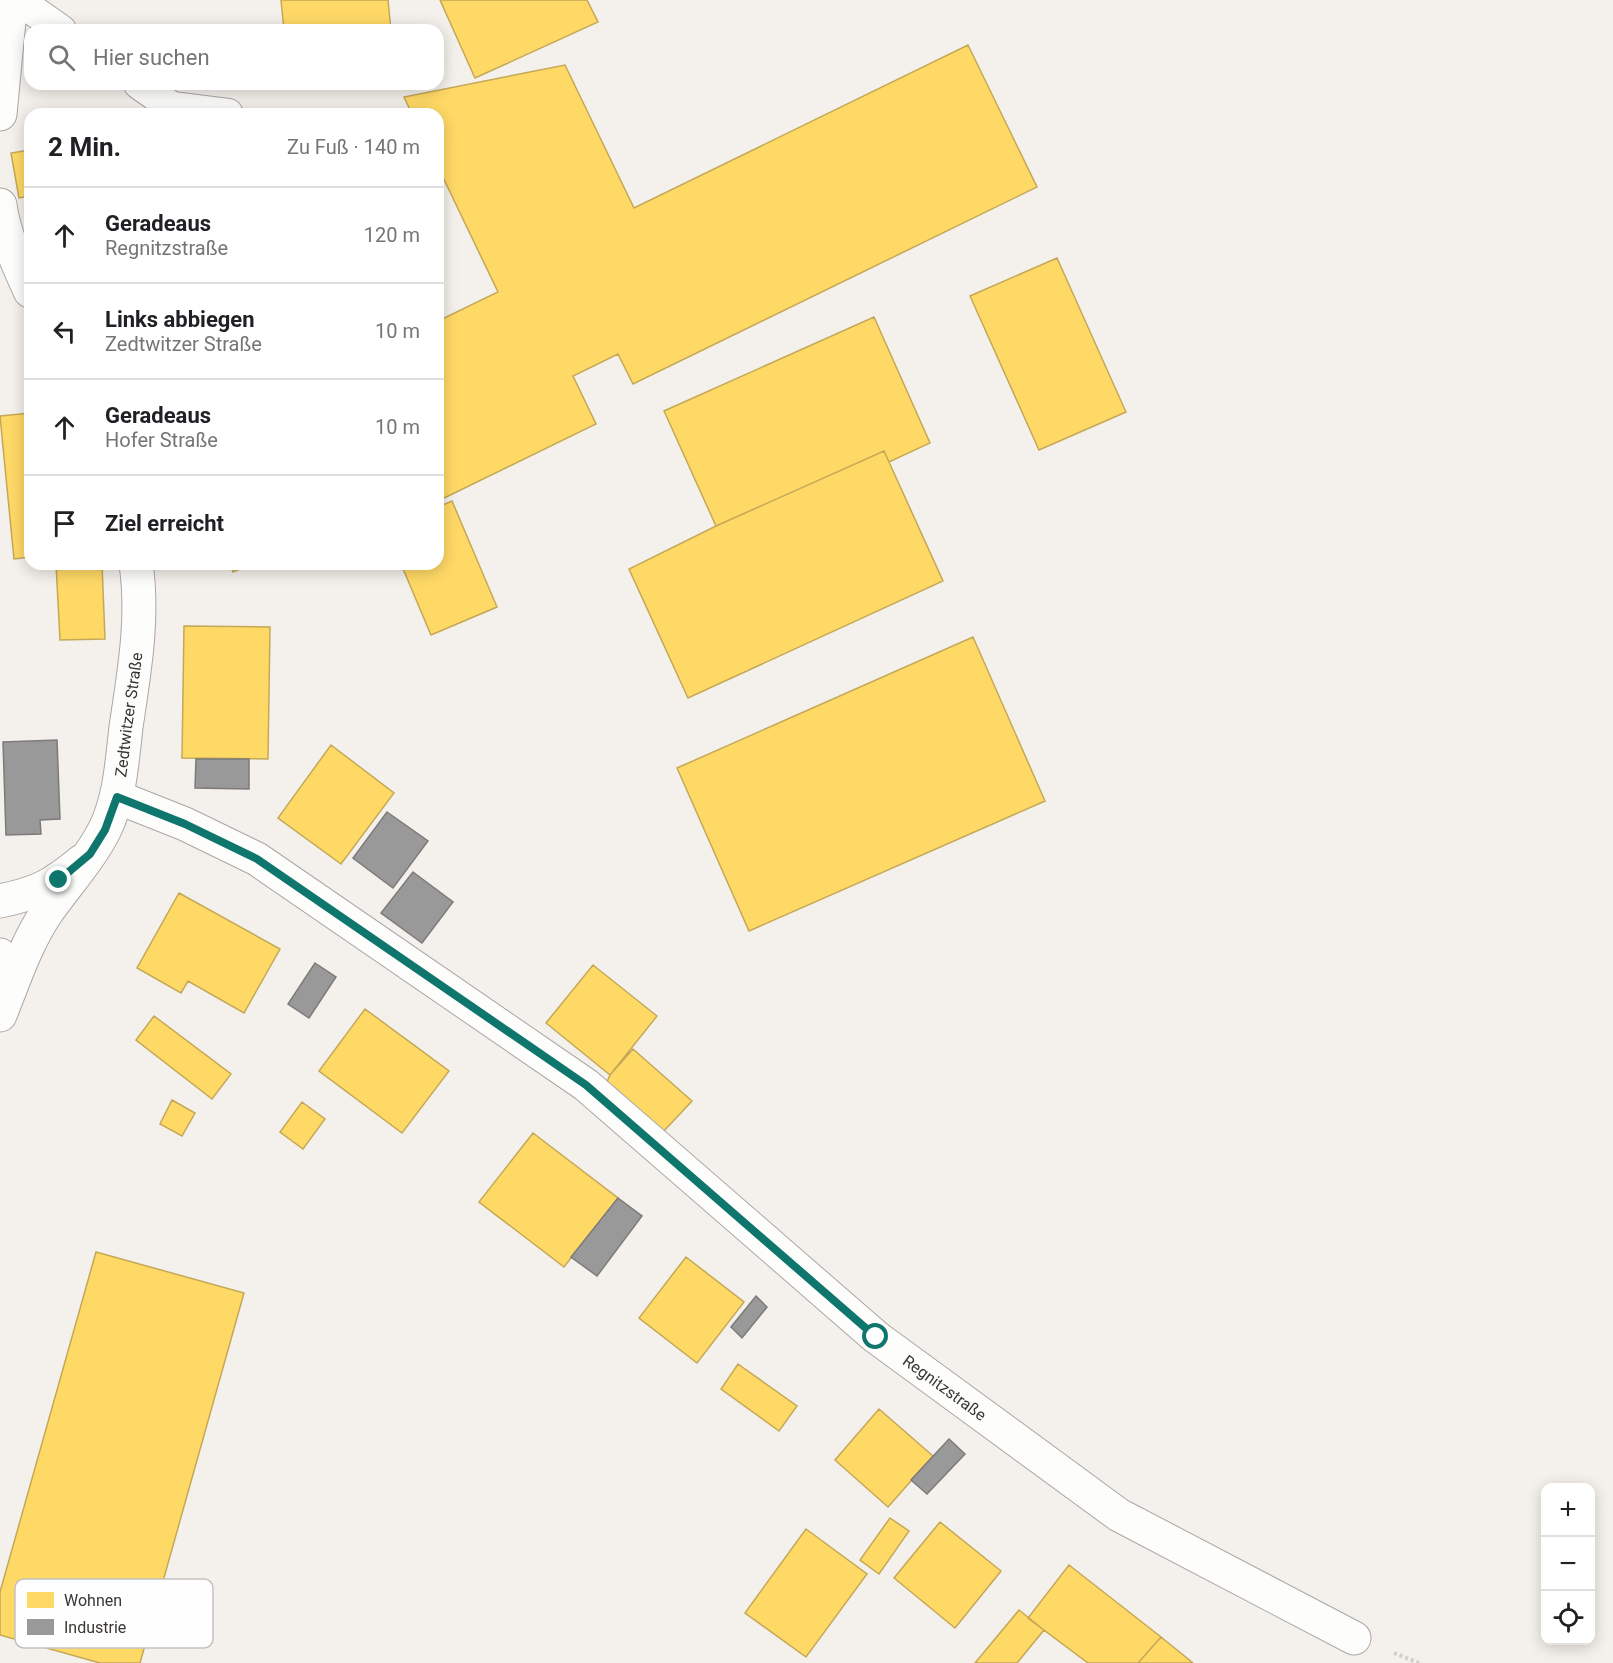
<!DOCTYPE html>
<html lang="de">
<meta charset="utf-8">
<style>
:root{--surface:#fff;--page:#f2f2f2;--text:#202124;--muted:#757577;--line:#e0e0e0}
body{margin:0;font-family:Roboto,sans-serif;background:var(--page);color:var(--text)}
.controls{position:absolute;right:18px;bottom:18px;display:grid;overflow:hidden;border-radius:12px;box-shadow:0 3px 15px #0003}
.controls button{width:54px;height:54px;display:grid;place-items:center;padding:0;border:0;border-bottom:2px solid var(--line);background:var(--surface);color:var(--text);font:30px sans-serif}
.stop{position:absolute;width:18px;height:18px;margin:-14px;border:4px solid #0f766e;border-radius:50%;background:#fff}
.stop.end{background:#0f766e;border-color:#fff;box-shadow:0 2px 6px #0008}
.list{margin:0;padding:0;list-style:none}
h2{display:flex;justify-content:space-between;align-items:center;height:78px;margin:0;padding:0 24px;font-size:26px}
h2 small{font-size:20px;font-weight:400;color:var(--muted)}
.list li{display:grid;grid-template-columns:39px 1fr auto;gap:18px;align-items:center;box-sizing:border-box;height:96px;padding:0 24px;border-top:2px solid var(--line)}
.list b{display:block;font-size:22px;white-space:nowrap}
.list p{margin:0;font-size:20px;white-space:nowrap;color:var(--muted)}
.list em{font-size:20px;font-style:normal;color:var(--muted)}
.icon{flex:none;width:33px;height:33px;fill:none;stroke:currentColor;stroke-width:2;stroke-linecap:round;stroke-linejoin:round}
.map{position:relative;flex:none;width:1613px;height:1663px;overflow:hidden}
.search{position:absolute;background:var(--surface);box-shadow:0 3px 15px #0003;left:24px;top:24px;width:420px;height:66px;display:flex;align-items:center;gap:15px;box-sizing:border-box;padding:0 21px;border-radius:18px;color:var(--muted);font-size:22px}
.panel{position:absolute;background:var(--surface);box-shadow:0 3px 15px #0003;left:24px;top:108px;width:420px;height:462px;border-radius:18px}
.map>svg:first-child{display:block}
.homes{fill:#ffd966;stroke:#c4a857;stroke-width:1.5}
.industry{fill:#999;stroke:#7c7b7a;stroke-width:1.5}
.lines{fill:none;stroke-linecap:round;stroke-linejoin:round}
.lane-casing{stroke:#aba7a4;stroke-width:32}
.street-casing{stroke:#aba7a4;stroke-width:35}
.secondary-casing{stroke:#aba7a4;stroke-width:35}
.path{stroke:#d0cfce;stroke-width:4;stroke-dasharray:3 3;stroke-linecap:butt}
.lane{stroke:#fdfdfc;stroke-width:30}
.street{stroke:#fdfdfc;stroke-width:33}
.secondary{stroke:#fdfdfc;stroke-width:33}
.route{stroke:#0f766e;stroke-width:8}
.labels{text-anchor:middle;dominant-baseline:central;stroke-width:6;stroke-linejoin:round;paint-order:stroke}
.street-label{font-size:16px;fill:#393633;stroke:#fefefe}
.key{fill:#fefefe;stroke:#c3c2c1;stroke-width:1.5}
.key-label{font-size:16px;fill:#393633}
</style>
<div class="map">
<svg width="1613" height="1663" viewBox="0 0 1613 1663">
<rect width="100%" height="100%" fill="#f4f0eb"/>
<path class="homes" d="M281 0H388L391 30H284Z
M440 0H587L598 22 475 78Z
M968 45 1037 187 633 384 618 354 573 376 596 424 438 501V321L498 292 438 167V114H412L404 97 565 65 634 208Z
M30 150V196L19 198 11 153Z
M1057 258 1126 412 1039 450 970 296Z
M874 317 930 443 889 462 884 451 716 526 664 411Z
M30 413V557L14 559 0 416Z
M884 451 943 581 688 698 629 569 716 526Z
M452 501 497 607 431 635 401 564H438V507Z
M56 564H102L105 639 60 640Z
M230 564H252L233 572Z
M184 626 270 627 268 759 182 758Z
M973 637 1045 801 749 931 677 768Z
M331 745 394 793 341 864 278 818Z
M179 893 280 949 244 1013 188 981 181 993 137 968Z
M593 965 657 1016 610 1075 546 1023Z
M365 1009 449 1071 402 1133 319 1071Z
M154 1016 231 1074 212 1099 136 1040Z
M633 1049 692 1101 662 1133 606 1084 610 1075Z
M172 1100 195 1113 182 1136 160 1124Z
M302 1102 325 1119 303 1149 280 1132Z
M533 1133 618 1198 564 1267 479 1202Z
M96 1252 244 1293 140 1663H100L0 1635V1592Z
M686 1257 744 1302 697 1363 639 1318Z
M738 1364 797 1406 779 1431 721 1389Z
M879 1409 933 1456 888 1507 835 1460Z
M890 1518 909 1531 879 1574 860 1560Z
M940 1522 1001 1571 955 1628 894 1578Z
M806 1529 867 1574 806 1657 745 1613Z
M1069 1565 1161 1637 1138 1663H1088L1028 1618Z
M1019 1610 1044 1630 1017 1663H975Z
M1161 1637 1193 1663H1138Z"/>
<path class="industry" d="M57 740 60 819 40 820 41 834 6 835 3 742Z
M196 759H249V789L195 788Z
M387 812 428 841 393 888 353 858Z
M413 872 453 902 422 943 381 913Z
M315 963 336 977 309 1018 288 1004Z
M618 1198 642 1216 597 1276 571 1257Z
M756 1296 767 1307 742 1338 731 1327Z
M949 1439 965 1454 927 1494 911 1480Z"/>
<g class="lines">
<g class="lane-casing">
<path id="lane" d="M18 0 61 30
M139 84 172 107 228 114"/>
</g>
<g class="street-casing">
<g id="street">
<path id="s1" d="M117 797 185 824 257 859 586 1085 876 1337 1119 1515 1354 1638"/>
<path d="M0 901C38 893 52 886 82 861"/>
<path d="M0 955 10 989"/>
</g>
</g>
<g class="secondary-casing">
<g id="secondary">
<path d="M0 114 11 0"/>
<path d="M0 205C4 235 18 264 30 291"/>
<path id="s2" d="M0 1015C14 980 26 943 47 912 66 885 90 859 105 829 120 798 122 762 126 727 134 673 144 619 136 564"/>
</g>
</g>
<path class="path" d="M1394 1653 1419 1663"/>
<use href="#lane" class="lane"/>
<use href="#street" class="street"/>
<use href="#secondary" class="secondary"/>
</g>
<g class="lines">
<path class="route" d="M59 880 90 854 105 830 117 797 185 824 257 859 586 1085 876 1337"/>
</g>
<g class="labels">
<g class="street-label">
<text stroke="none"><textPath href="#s2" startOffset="332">Zedtwitzer Straße</textPath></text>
<text stroke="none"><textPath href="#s1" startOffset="1022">Regnitzstraße</textPath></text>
</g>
</g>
<rect x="15" y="1579" width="198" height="69" rx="9" class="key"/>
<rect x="27" y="1592" width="27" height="16" fill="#ffd966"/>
<rect x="27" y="1619" width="27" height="16" fill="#999"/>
<g class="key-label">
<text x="64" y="1606">Wohnen</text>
<text x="64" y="1633">Industrie</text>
</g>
</svg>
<div class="controls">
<button>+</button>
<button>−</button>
<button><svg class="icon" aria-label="locate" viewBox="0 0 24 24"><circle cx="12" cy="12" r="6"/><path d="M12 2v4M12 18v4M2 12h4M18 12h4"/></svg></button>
</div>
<div class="stop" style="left:876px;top:1337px"></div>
<div class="stop end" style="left:59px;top:880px"></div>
<div class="search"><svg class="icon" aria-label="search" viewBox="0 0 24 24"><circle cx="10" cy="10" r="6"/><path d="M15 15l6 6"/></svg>Hier suchen</div>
<section class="panel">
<h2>2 Min.<small>Zu Fuß · 140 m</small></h2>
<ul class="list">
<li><svg class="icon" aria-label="ahead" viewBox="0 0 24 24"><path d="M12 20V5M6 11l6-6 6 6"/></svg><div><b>Geradeaus</b><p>Regnitzstraße</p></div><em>120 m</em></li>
<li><svg class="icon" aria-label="left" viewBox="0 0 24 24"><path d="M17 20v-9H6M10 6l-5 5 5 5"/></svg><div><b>Links abbiegen</b><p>Zedtwitzer Straße</p></div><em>10 m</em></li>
<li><svg class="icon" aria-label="ahead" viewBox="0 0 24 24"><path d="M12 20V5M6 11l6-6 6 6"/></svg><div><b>Geradeaus</b><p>Hofer Straße</p></div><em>10 m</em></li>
<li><svg class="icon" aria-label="arrive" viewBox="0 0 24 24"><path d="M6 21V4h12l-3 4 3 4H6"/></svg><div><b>Ziel erreicht</b></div></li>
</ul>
</section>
</div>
